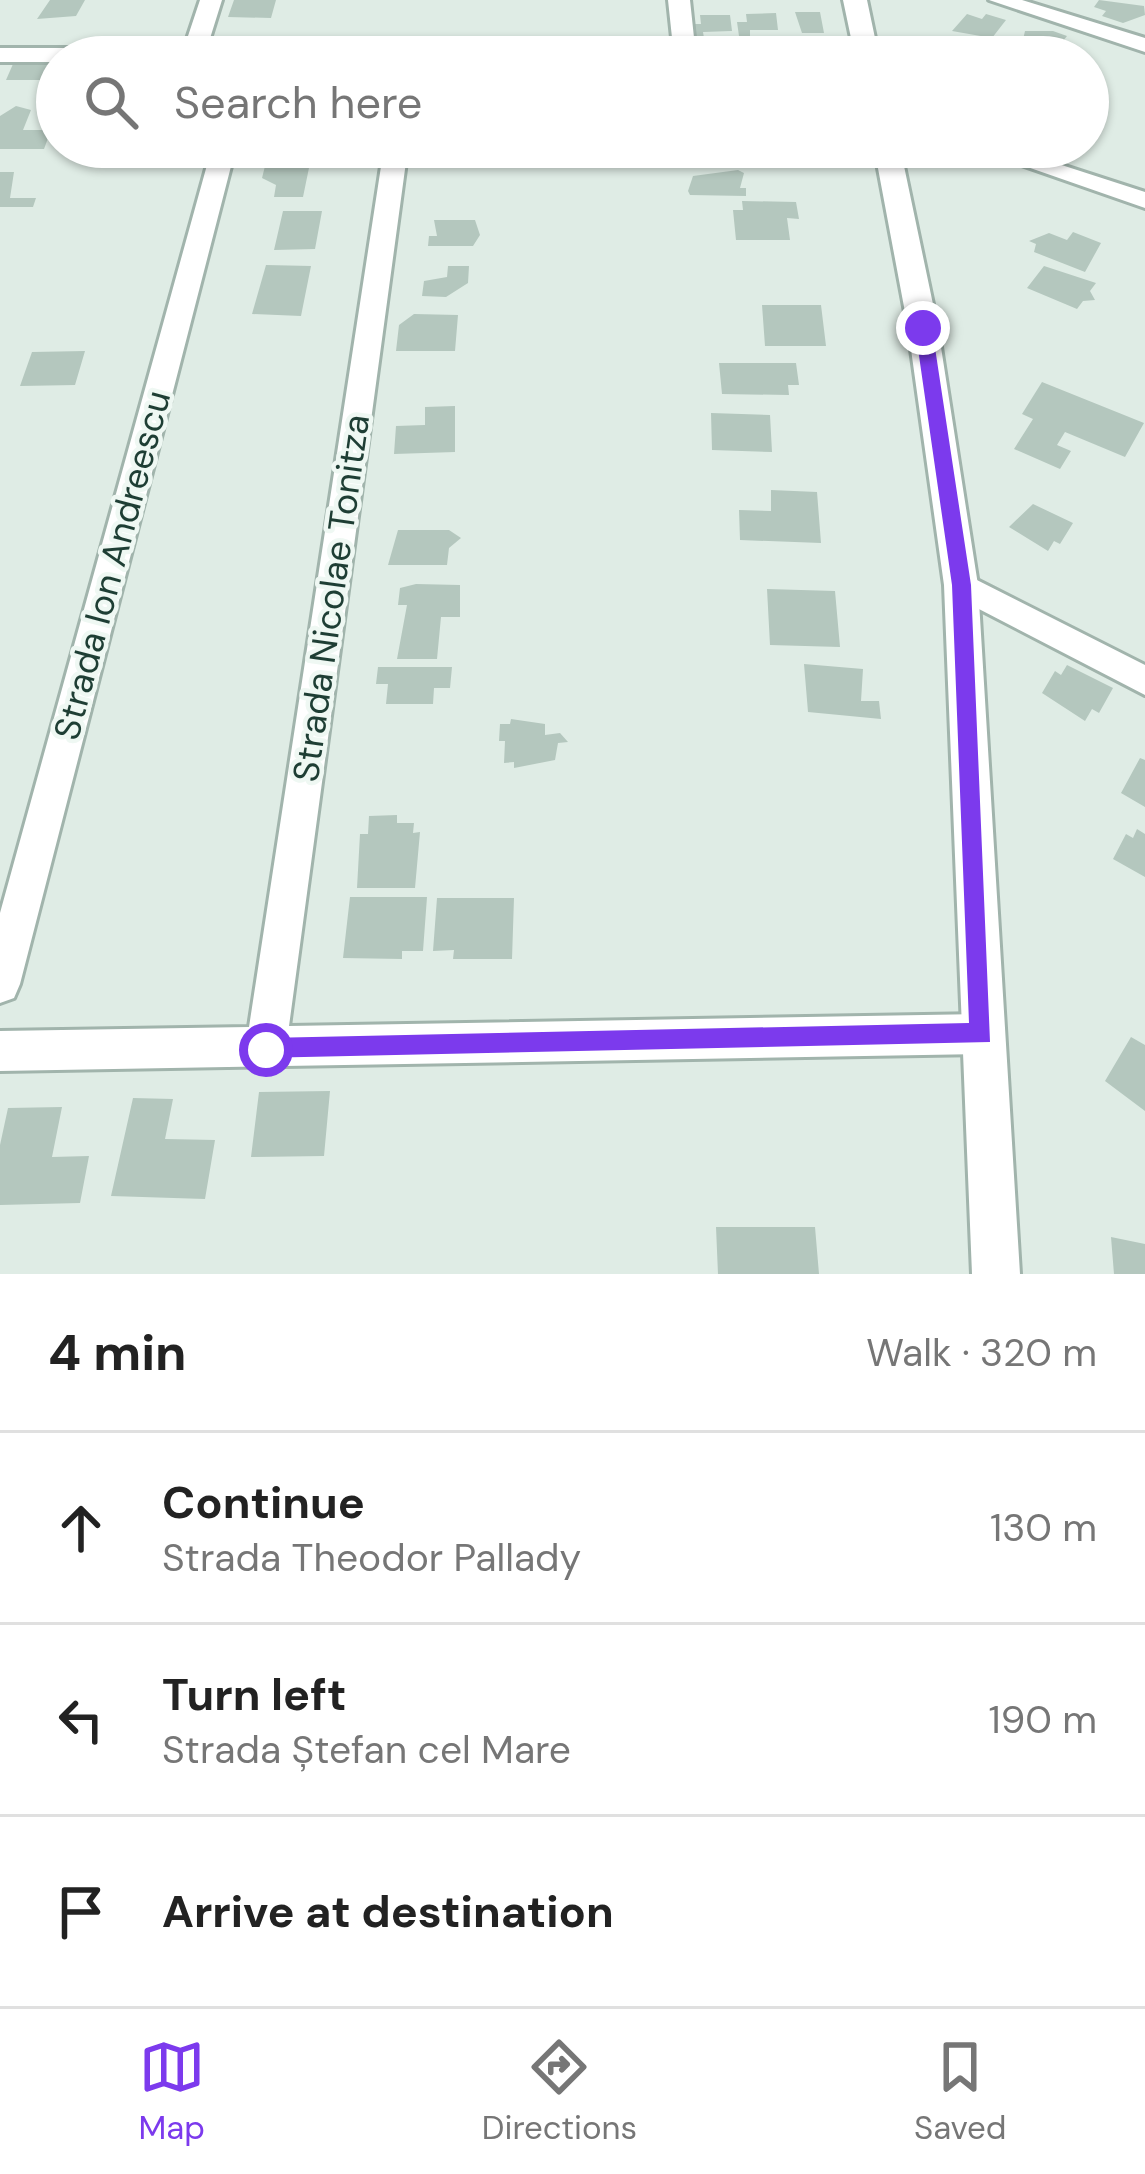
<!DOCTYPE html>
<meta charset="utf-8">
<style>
:root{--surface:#fff;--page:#f6f6f6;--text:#222;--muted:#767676;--line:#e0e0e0;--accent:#7c3aed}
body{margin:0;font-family:"DM Sans",sans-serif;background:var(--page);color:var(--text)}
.stop{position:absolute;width:36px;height:36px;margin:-27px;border:9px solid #7c3aed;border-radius:50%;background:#fff}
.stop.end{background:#7c3aed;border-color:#fff;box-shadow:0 3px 12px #0008}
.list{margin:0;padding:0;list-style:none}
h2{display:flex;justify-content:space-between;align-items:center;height:156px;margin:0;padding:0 48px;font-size:51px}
h2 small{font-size:39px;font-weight:400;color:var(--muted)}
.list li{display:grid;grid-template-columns:78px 1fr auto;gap:36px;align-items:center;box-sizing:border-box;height:192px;padding:0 48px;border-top:3px solid var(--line)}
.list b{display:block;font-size:45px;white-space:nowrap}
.list p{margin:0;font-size:39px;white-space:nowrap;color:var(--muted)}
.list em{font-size:39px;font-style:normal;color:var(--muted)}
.icon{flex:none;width:66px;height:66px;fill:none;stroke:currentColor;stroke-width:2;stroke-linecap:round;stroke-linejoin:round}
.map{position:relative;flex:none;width:1145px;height:1274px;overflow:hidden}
.search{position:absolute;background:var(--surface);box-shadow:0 3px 9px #0004;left:36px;right:36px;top:36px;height:132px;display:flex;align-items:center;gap:30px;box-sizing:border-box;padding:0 42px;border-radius:66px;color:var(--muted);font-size:45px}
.sheet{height:732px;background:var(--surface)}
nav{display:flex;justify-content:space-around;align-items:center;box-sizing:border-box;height:168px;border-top:3px solid var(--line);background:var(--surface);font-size:33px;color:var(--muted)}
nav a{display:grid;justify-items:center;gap:6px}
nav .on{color:var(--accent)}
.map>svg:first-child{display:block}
.building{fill:#b4c7be}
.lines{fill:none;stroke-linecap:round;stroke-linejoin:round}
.minor-casing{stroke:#a1b4ac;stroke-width:6}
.tertiary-casing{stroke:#a1b4ac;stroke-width:6}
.minor{fill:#fff;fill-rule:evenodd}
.tertiary{fill:#fff;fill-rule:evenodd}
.route{fill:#7c3aed}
.labels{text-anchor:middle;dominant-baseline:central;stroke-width:9;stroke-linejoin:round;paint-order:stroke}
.street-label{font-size:36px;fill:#1e3e34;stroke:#eff8f3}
</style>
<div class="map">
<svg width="1145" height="1274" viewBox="0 0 1145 1274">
<rect width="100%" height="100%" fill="#dfece5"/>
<path class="building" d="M50 0H85L76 16 37 19Z
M234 0H276L271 18 228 17Z
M1099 0 1144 6 1145 15 1123 23 1102 16 1106 11 1094 7Z
M795 12H820L824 33H802Z
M776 13 778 30H750V37L739 36 737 22H747L746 14Z
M967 14 982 19 986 14 1006 20 992 38 952 31Z
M700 15H730L732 31 703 32 704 38H692L691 24H701Z
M1025 31H1053L1067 36 1051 56 1022 44Z
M938 36 974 48 966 57H925Z
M13 64H57V85H47L50 80H6Z
M16 106 31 110 23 130H51L44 149H0V116Z
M472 147H508V156L471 157Z
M299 160 310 163 303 197H274L276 185 262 178 265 166H294Z
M738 170 744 173 740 188H746V196L690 195 688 191 693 176Z
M0 172H14L10 198H36L33 207H0Z
M742 201 796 202 799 219 787 218 790 240H736L733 210H743Z
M283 211H322L315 249 274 250Z
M434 220H475L480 235 473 246H428L429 236H437Z
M1073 232 1101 243 1085 272 1034 252 1036 244 1029 241 1049 233 1067 240Z
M266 265 311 266 301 316 252 314Z
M448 266H469L468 283 446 297 422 296 424 281 447 277Z
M1044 266 1096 283 1090 291 1095 300 1083 301 1077 309 1027 288Z
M762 305H821L826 346H765Z
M414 314 458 315 455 351H396L399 325Z
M85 351 75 385 20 386 32 352Z
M719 363H796L799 385H788L789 395 722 394Z
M1042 382 1144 423 1125 457 1065 432 1057 445 1071 451 1060 469 1014 449 1033 419 1022 414Z
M455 406V452L394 454 396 426 425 425V407Z
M711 413 770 415 772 452 712 450Z
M771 490 817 492 821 543 740 540 739 510 771 511Z
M1033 504 1073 523 1060 544 1054 541 1048 551 1009 527Z
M398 530H449L461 538 449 548 447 565H388Z
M416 584 460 585V617H441L437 659H397L407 605H398L400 588Z
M767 589 835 591 840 647 770 645Z
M804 664 863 669 861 701H879L881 719 808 712Z
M1067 665 1113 688 1099 713 1092 709 1085 721 1042 693 1055 671 1061 675Z
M378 667H452L450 688H434L433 704H386L388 684H376Z
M511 719 545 724V735L560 733 568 742 558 743 555 760 514 768V762L504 763 505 741H499L500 724H510Z
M1140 758 1145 760V807L1121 793Z
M397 815V823H414L413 833 420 832 415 888H357L360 834H368L369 816Z
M1137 829 1145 834V877L1113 859 1126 834 1133 838Z
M350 897H427L423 951H402V959L343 958Z
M437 898H514L512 959H453L454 950 433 951Z
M1131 1037 1145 1045V1111L1105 1081Z
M330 1091 324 1156 251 1157 259 1092Z
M133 1098 173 1099 165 1139 215 1140 205 1199 111 1196Z
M62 1107 52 1157 89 1156 80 1203 0 1205V1145L8 1108Z
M716 1227H815L819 1274H718Z
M1111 1237 1145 1244V1274H1114Z"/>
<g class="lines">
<g class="minor-casing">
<path id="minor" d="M200 0H222L207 48 673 47 668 0H690L695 47 866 46 877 53 57 57V62H0V48H184Z
M989 0H1022L1145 38V52Z
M212 147H236L20 984 14 998 0 1003V913Z
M384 147H408L289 1026 982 1014 996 1020 1002 1034 996 1048 982 1054 0 1071V1031L249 1027Z
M970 147H1006L1145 192V208Z
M961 572 1145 665V695L950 594 945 585 950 576Z"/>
</g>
<g class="tertiary-casing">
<path id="tertiary" d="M843 0H867L879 57H855Z
M874 147H900L938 328 978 585 1020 1274H972L944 585 908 328Z"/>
</g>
<use href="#minor" class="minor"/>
<use href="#tertiary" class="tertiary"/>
</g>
<path class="route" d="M923 323 932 328 971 585 990 1042 258 1058V1042L266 1038 969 1023 952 585 915 328Z"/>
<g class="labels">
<g class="street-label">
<text transform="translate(112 565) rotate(-75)">Strada Ion Andreescu</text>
<text transform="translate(331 598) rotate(-82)">Strada Nicolae Tonitza</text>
</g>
</g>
</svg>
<div class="stop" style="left:266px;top:1050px"></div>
<div class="stop end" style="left:923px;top:328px"></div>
<div class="search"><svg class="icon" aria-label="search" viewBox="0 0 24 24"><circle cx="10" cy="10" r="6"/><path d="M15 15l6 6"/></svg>Search here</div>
</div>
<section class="sheet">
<h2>4 min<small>Walk · 320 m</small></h2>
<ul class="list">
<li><svg class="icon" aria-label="ahead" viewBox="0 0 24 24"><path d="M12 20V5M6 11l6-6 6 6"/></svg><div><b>Continue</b><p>Strada Theodor Pallady</p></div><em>130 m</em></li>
<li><svg class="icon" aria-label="left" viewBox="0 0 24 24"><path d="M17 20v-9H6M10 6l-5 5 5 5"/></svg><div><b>Turn left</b><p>Strada Ștefan cel Mare</p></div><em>190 m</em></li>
<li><svg class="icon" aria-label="arrive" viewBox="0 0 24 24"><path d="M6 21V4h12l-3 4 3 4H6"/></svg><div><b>Arrive at destination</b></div></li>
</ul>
</section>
<nav>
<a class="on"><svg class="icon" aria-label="map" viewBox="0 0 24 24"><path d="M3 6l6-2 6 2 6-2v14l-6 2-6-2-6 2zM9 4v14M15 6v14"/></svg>Map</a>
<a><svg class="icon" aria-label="directions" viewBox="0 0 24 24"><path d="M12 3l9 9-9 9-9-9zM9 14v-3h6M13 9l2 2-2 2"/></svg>Directions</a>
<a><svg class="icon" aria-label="saved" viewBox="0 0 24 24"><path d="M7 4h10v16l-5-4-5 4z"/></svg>Saved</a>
</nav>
